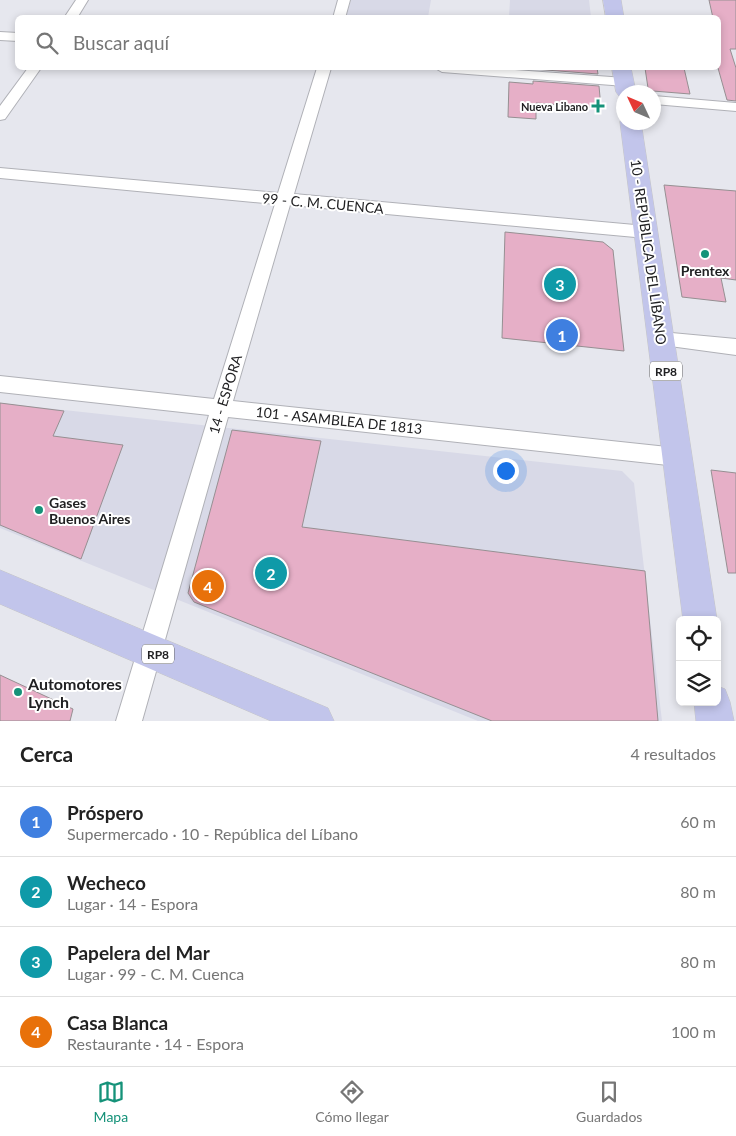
<!DOCTYPE html>
<html lang="es">
<meta charset="utf-8">
<style>
:root{--surface:#fff;--page:#f2f2f2;--text:#222;--muted:#767676;--line:#e0e0e0;--accent:#159279}
body{margin:0;font-family:Lato,sans-serif;background:var(--page);color:var(--text)}
.controls{position:absolute;right:15px;bottom:15px;display:grid;overflow:hidden;border-radius:8px;box-shadow:0 2px 8px #0003}
.controls button{width:45px;height:45px;display:grid;place-items:center;padding:0;border:0;border-bottom:1px solid var(--line);background:var(--surface);color:var(--text);font:25px sans-serif}
.compass{position:absolute;left:616px;top:85px;width:45px;height:45px;border-radius:50%;background:var(--surface);box-shadow:0 2px 8px #0003;rotate:314deg}
.you{position:absolute;left:505px;top:470px;width:18px;height:18px;margin:-12px;border:4px solid #fff;border-radius:50%;background:#1a73e8;box-shadow:0 0 0 8px #1a73e833}
.badge{display:grid;place-items:center;width:32px;height:32px;border-radius:50%;background:var(--accent);color:#fff;font-size:16px;font-weight:700}
.pin{position:absolute;translate:-50% -50%;border:2px solid #fff;box-shadow:0 1px 5px #0006}
.list{margin:0;padding:0;list-style:none}
h2{display:flex;justify-content:space-between;align-items:center;height:65px;margin:0;padding:0 20px;font-size:21px}
h2 small{font-size:16px;font-weight:400;color:var(--muted)}
.list li{display:grid;grid-template-columns:32px 1fr auto;gap:15px;align-items:center;box-sizing:border-box;height:70px;padding:0 20px;border-top:1px solid var(--line)}
.list b{display:block;font-size:19px;white-space:nowrap}
.list p{margin:0;font-size:16px;white-space:nowrap;color:var(--muted)}
.list em{font-size:16px;font-style:normal;color:var(--muted)}
.icon{flex:none;width:28px;height:28px;fill:none;stroke:currentColor;stroke-width:2;stroke-linecap:round;stroke-linejoin:round}
.map{position:relative;flex:none;width:736px;height:721px;overflow:hidden}
.search{position:absolute;background:var(--surface);box-shadow:0 2px 8px #0003;left:15px;right:15px;top:15px;height:55px;display:flex;align-items:center;gap:12px;box-sizing:border-box;padding:0 18px;border-radius:8px;color:var(--muted);font-size:19px}
.sheet{height:345px;background:var(--surface)}
nav{display:flex;justify-content:space-around;align-items:center;box-sizing:border-box;height:70px;border-top:1px solid var(--line);background:var(--surface);font-size:14px;color:var(--muted)}
nav a{display:grid;justify-items:center;gap:2px}
nav .on{color:var(--accent)}
.map>svg:first-child{display:block}
.built{fill:#d8d9e7}
.building{fill:#e6afc7;stroke:#968f92}
.lines{fill:none;stroke-linecap:round;stroke-linejoin:round}
.minor-casing{stroke:#b0b1b7;stroke-width:2}
.primary-casing{stroke:#c5c5c6;stroke-width:1}
.minor{fill:#fff;fill-rule:evenodd}
.primary{fill:#c2c5eb;fill-rule:evenodd}
.poi-dot{fill:#159279;stroke:#fff;stroke-width:2}
.labels{text-anchor:middle;dominant-baseline:central;stroke-width:4;stroke-linejoin:round;paint-order:stroke}
.far-poi-label{font-size:11px;font-weight:bold;fill:#212123;stroke:#fff;text-anchor:end}
.shield{fill:#fff;stroke:#646465;stroke-width:1}
.shield-label{font-size:12px;font-weight:bold;fill:#212123}
.street-label{font-size:14px;fill:#212123;stroke:#fff}
.poi-label{font-size:14px;font-weight:bold;fill:#212123;stroke:#fff}
.near-poi-label{font-size:16px;font-weight:bold;fill:#212123;stroke:#fff;text-anchor:start}
</style>
<div class="map">
<svg width="736" height="721" viewBox="0 0 736 721">
<rect width="100%" height="100%" fill="#e6e7ee"/>
<path class="built" d="M351 0H431L428 17H346Z
M510 0H589L591 17H509Z
M0 403 622 471 634 483 662 721H478L0 528Z"/>
<path class="building" d="M709 0H736V49H730L736 68V101L727 100 718 68V18H713Z
M533 68H597L598 74 533 69Z
M645 68H684L690 94 653 91 648 88Z
M533 81 599 86 601 108 536 103V119L508 117 509 82 533 84Z
M664 185 736 191V280L721 278 726 302 682 297Z
M505 232 603 242 613 250 624 351 502 338Z
M0 403 64 411 53 436 123 445 81 559 0 525Z
M232 430 321 441 302 527 645 571 658 721H492L194 602 188 593Z
M711 470 736 473V573H728Z
M0 675 73 709 70 721H0Z"/>
<g class="lines">
<g class="minor-casing">
<path id="minor" d="M76 0H88L77 18H64Z
M338 0H350L345 18H333Z
M0 32 18 33V41L0 40Z
M28 68H41L5 119 0 120V106Z
M317 68H331L294 194 646 226 652 228 654 232 652 236 646 238 290 205 233 401 677 448 684 450 687 457 684 464 677 466 228 417 142 721H116L209 415 0 392V376L214 399 275 204 0 178V168L278 193Z
M435 68H488L625 78 632 82 625 86 442 72Z
M654 96 736 103V111L654 104Z
M661 332 736 339V355L655 344 652 339 655 334Z"/>
</g>
<g class="primary-casing">
<path id="primary" d="M603 0H621L624 18H606Z
M612 68H631L636 92H624V97L619 96 616 92Z
M624 117V122H641L717 620H683L620 122Z
M0 570 328 708 334 721H271L0 604Z
M717 686 725 689 730 702 734 721H696L694 702H717Z"/>
</g>
<use href="#minor" class="minor"/>
<use href="#primary" class="primary"/>
</g>
<g class="poi-dot">
<path d="M595.5 98.5h5v5h5v5h-5v5h-5v-5h-5v-5h5z"/>
<circle cx="705" cy="254" r="5"/>
<circle cx="39" cy="510" r="5"/>
<circle cx="18" cy="692" r="5"/>
</g>
<g class="labels">
<g class="far-poi-label">
<text x="588" y="106">Nueva Libano</text>
</g>
<g class="shield">
<rect x="650" y="361.5" width="32" height="19" rx="4"/>
<rect x="142" y="644.5" width="32" height="19" rx="4"/>
</g>
<g class="shield-label">
<text x="666" y="371">RP8</text>
<text x="158" y="654">RP8</text>
</g>
<g class="street-label">
<text transform="translate(323 203) rotate(5)">99 - C. M. CUENCA</text>
<text transform="translate(649 252) rotate(82)">10 - REPÚBLICA DEL LÍBANO</text>
<text transform="translate(225 394) rotate(-73)">14 - ESPORA</text>
<text transform="translate(339 420) rotate(6)">101 - ASAMBLEA DE 1813</text>
</g>
<g class="poi-label">
<text x="705" y="270">Prentex</text>
<text x="49" y="502" text-anchor="start">Gases<tspan x="49" dy="16">Buenos Aires</tspan></text>
</g>
<g class="near-poi-label">
<text x="28" y="683">Automotores<tspan x="28" dy="18">Lynch</tspan></text>
</g>
</g>
</svg>
<div class="controls">
<button><svg class="icon" aria-label="locate" viewBox="0 0 24 24"><circle cx="12" cy="12" r="6"/><path d="M12 2v4M12 18v4M2 12h4M18 12h4"/></svg></button>
<button><svg class="icon" aria-label="layers" viewBox="0 0 24 24"><path d="M12 4l9 5-9 5-9-5zM3 14l9 5 9-5"/></svg></button>
</div>
<svg class="compass" viewBox="-18 -18 36 36"><path d="M0-13l5 13h-10z" fill="#e53935"/><path d="M0 13l5-13h-10z" fill="#767676"/></svg>
<div class="you"></div>
<div class="pin badge" style="left:562px;top:335px;background:#3f7fe0">1</div>
<div class="pin badge" style="left:271px;top:573px;background:#0f9aa8">2</div>
<div class="pin badge" style="left:560px;top:284px;background:#0f9aa8">3</div>
<div class="pin badge" style="left:208px;top:586px;background:#e8710a">4</div>
<div class="search"><svg class="icon" aria-label="search" viewBox="0 0 24 24"><circle cx="10" cy="10" r="6"/><path d="M15 15l6 6"/></svg>Buscar aquí</div>
</div>
<section class="sheet">
<h2>Cerca<small>4 resultados</small></h2>
<ul class="list">
<li><span class="badge" style="background:#3f7fe0">1</span><div><b>Próspero</b><p>Supermercado · 10 - República del Líbano</p></div><em>60 m</em></li>
<li><span class="badge" style="background:#0f9aa8">2</span><div><b>Wecheco</b><p>Lugar · 14 - Espora</p></div><em>80 m</em></li>
<li><span class="badge" style="background:#0f9aa8">3</span><div><b>Papelera del Mar</b><p>Lugar · 99 - C. M. Cuenca</p></div><em>80 m</em></li>
<li><span class="badge" style="background:#e8710a">4</span><div><b>Casa Blanca</b><p>Restaurante · 14 - Espora</p></div><em>100 m</em></li>
</ul>
</section>
<nav>
<a class="on"><svg class="icon" aria-label="map" viewBox="0 0 24 24"><path d="M3 6l6-2 6 2 6-2v14l-6 2-6-2-6 2zM9 4v14M15 6v14"/></svg>Mapa</a>
<a><svg class="icon" aria-label="directions" viewBox="0 0 24 24"><path d="M12 3l9 9-9 9-9-9zM9 14v-3h6M13 9l2 2-2 2"/></svg>Cómo llegar</a>
<a><svg class="icon" aria-label="saved" viewBox="0 0 24 24"><path d="M7 4h10v16l-5-4-5 4z"/></svg>Guardados</a>
</nav>
